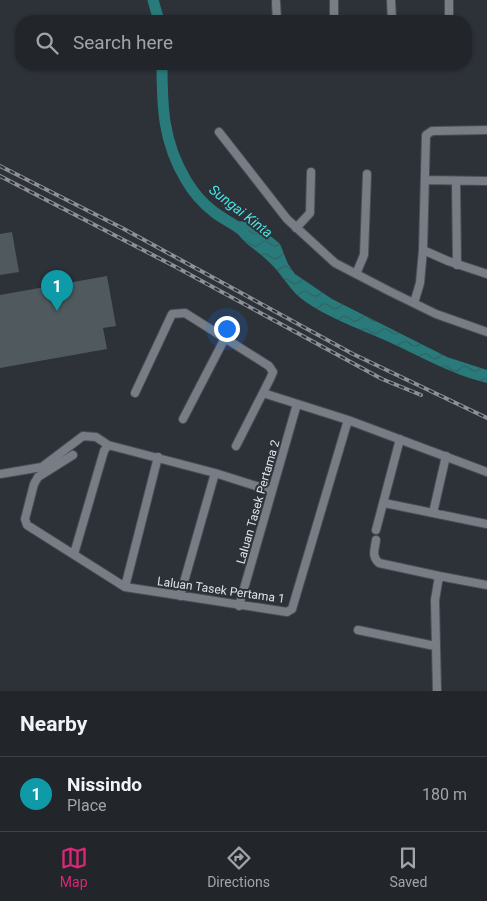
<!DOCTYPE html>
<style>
:root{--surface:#22252a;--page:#2e3136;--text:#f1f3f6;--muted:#a2a5a8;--line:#3f4247;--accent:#db2777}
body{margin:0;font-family:Roboto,sans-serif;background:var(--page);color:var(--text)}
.you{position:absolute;left:226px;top:328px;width:18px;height:18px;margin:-12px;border:4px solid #fff;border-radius:50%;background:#1a73e8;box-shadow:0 0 0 8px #1a73e833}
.badge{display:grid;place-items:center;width:32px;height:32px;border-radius:50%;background:var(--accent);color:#fff;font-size:16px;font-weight:700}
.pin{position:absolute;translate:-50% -41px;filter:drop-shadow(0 1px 2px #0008)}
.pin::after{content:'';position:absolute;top:26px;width:18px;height:15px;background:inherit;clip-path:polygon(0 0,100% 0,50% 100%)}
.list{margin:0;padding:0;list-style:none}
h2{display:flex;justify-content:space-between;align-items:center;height:65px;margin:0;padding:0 20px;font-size:21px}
h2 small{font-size:16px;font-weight:400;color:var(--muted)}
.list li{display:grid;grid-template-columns:32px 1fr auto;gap:15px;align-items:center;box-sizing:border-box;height:75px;padding:0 20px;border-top:1px solid var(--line)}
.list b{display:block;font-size:19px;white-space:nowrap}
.list p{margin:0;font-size:16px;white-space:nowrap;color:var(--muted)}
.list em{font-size:16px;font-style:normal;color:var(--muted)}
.icon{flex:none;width:28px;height:28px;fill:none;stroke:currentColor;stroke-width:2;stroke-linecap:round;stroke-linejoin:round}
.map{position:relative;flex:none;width:487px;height:691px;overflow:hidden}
.search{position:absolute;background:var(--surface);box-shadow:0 1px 4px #0004;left:15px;right:15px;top:15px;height:55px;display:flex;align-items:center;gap:12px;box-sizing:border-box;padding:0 18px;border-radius:20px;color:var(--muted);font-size:19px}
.sheet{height:140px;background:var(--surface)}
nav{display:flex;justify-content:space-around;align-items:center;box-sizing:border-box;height:70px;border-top:1px solid var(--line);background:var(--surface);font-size:14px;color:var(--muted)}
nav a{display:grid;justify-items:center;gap:2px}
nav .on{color:var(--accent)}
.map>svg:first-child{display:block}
.water{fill:url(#water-waves)}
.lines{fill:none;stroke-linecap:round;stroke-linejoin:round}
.river{stroke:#297b7b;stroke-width:11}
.building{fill:#505a5e}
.minor-casing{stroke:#4a4e54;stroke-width:10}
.minor{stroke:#787d85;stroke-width:8}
.rail-casing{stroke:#8c8f95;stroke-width:4}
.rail{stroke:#2d3138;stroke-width:2;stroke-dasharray:5.5;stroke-linecap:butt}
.labels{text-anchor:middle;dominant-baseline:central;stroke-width:4;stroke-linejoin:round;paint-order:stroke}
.street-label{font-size:12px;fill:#e0e3e8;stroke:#2d3138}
.water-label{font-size:14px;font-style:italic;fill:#49e4e5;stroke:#2d3138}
</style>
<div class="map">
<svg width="487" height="691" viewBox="0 0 487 691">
<defs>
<pattern id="water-waves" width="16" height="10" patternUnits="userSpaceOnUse" patternTransform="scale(1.25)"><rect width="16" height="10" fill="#297b7b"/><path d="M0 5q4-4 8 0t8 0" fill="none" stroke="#356263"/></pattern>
</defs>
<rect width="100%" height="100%" fill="#2d3138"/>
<path class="water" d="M246 221 273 238 280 244 288 264 295 274 332 299 447 357 487 370V383C450 374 422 357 389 342 360 329 320 315 297 295 287 285 280 272 270 263 254 247 241 244 231 222Z"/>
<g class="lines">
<path class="river" d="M153 0 159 21
M162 64C162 107 163 142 186 180 193 192 202 203 214 212 223 219 234 224 243 231"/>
</g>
<path class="building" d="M12 232 19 272 0 275V234Z
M107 276 116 326 103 328 107 349 0 368V295Z"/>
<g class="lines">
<g class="minor-casing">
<path id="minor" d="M334 0V21
M391 0 392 21
M449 0V21
M276 2 277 21
M219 132 287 219 335 263 389 291 436 314 487 332
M425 180 487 181
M456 181 457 265
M296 228 310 213 311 172
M423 250 448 261 487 274
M356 274 364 255 367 174
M414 303 420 283 423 250 426 135 432 131 487 130
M135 393 172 314 185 313 269 366 273 372 270 379 236 446
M263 393 348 420 487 472
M183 419 225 338
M73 455 38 477 34 484 25 519 27 525 125 587 287 612 292 609 348 420
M0 474 42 467 83 436 96 437 108 445
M384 503 487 524
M433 513 446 456
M376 530 400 439
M376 540C375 549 371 556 379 563L439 576
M74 554 104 451 108 445 215 473 272 491
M125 587 158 457
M180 596 215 473
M239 606 297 404
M358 630 435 646
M437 691 435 600 439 576 487 585"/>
</g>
<use href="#minor" class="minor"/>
<g class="rail-casing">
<path id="rail" d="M0 166 124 229 353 354 487 418
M0 176 174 266 382 379 421 395"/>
</g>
<use href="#rail" class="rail"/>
</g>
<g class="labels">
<g class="street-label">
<text transform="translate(258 502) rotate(-74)">Laluan Tasek Pertama 2</text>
<text transform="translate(221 590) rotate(8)">Laluan Tasek Pertama 1</text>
</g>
<g class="water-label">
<text transform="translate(241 211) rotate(38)">Sungai Kinta</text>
</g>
</g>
</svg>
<div class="you"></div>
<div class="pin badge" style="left:57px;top:311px;background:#0f9aa8">1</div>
<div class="search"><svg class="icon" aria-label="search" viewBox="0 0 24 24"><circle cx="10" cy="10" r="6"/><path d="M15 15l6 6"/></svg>Search here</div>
</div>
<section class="sheet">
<h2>Nearby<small></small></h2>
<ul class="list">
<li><span class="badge" style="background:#0f9aa8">1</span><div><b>Nissindo</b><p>Place</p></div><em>180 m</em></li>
</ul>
</section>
<nav>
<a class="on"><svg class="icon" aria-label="map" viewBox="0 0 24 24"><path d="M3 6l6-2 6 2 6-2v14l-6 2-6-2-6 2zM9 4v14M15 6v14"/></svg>Map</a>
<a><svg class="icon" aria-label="directions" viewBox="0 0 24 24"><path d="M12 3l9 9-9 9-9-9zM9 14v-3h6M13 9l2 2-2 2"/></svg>Directions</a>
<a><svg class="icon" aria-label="saved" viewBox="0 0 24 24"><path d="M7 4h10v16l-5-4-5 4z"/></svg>Saved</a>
</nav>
